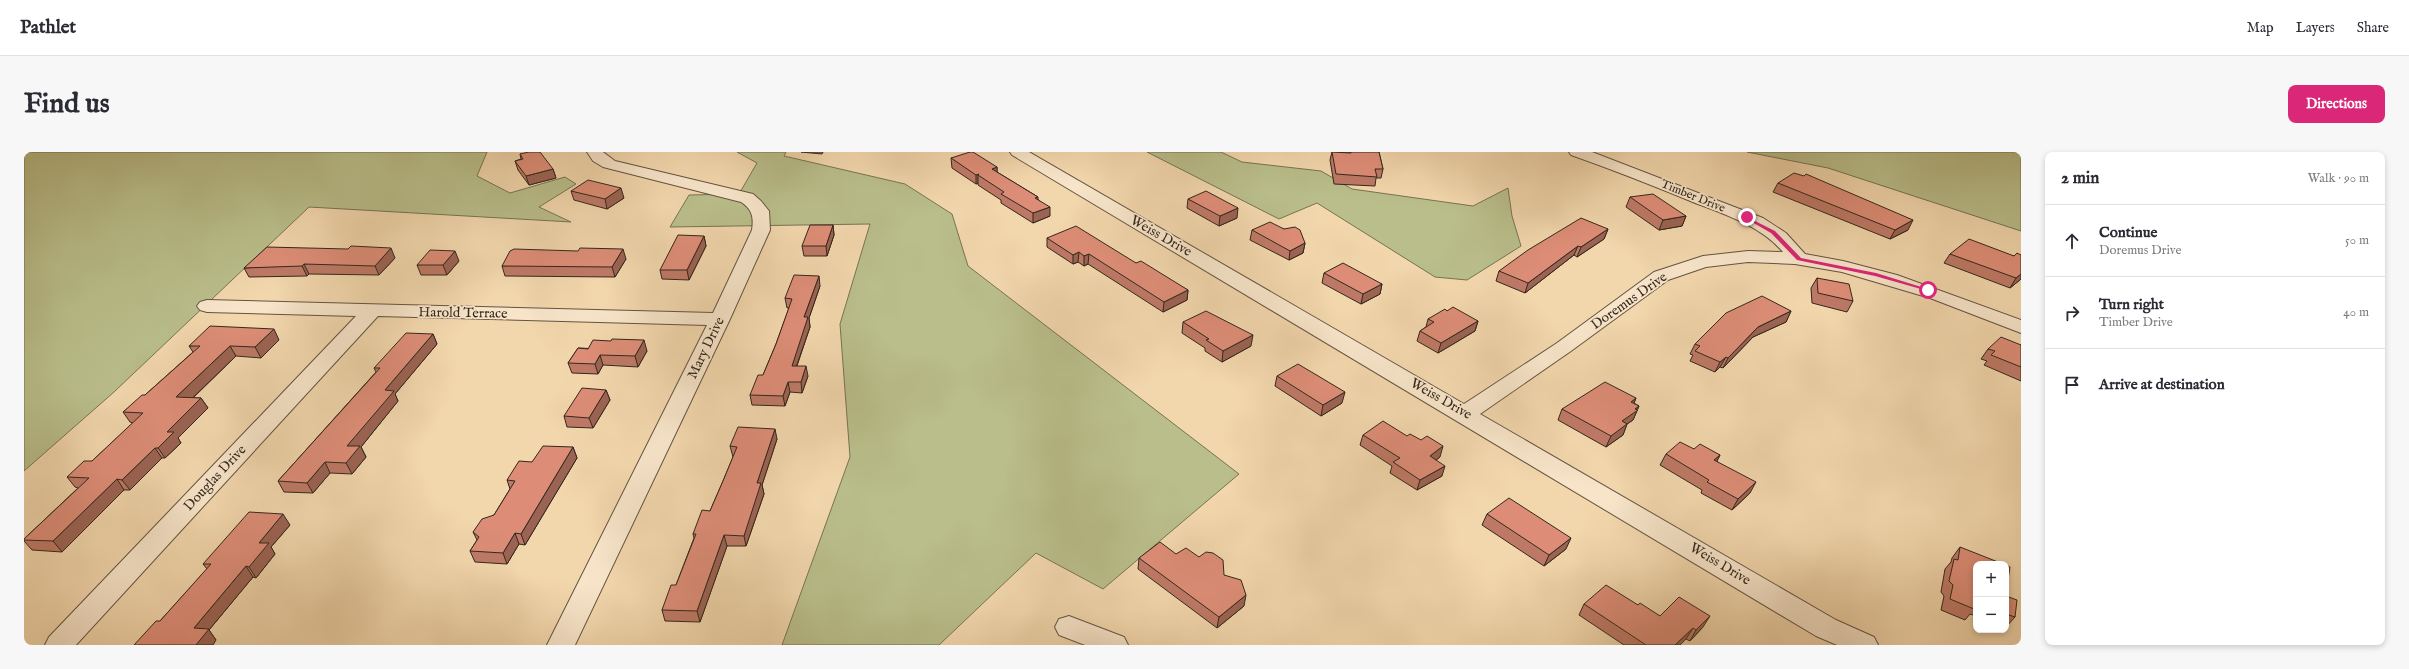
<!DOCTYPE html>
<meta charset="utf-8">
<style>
:root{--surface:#fff;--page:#f7f7f7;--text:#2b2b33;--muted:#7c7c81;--line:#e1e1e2;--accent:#db2777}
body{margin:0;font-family:"IM FELL English",serif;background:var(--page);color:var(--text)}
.controls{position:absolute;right:12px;bottom:12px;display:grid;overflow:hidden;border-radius:8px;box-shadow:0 2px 6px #0003}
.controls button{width:36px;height:36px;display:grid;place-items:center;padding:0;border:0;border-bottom:1px solid var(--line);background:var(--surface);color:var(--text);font:20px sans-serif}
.stop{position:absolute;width:12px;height:12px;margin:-9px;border:3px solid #db2777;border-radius:50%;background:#fff}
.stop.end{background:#db2777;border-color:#fff;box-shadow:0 1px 4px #0008}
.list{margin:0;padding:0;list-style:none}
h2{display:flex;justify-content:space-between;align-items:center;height:52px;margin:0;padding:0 16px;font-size:17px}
h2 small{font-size:13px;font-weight:400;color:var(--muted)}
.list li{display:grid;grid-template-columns:26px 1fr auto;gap:12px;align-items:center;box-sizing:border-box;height:72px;padding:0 16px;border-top:1px solid var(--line)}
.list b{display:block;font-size:15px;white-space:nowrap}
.list p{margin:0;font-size:13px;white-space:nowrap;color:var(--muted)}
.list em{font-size:13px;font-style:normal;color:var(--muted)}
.icon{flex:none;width:22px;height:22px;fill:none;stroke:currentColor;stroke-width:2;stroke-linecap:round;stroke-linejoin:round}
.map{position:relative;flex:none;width:1997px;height:493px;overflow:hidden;border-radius:8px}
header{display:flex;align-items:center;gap:24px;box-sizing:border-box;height:56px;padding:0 20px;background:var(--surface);border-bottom:1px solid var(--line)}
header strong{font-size:19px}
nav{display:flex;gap:22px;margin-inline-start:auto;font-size:14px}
.intro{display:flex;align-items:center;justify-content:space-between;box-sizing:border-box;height:96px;padding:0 24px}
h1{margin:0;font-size:28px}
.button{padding:10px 18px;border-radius:8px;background:var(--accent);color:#fff;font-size:14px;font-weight:700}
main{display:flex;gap:24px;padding:0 24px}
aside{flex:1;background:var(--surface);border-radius:8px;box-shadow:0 2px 6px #0003}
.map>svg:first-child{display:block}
.green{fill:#b9be8a;stroke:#767354}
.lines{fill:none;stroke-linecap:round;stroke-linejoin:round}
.minor-casing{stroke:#635441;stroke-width:2}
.minor{fill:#f7e4c9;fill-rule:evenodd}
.wall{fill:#be7966;stroke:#33281d}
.shaded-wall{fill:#9b6353;stroke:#33281d}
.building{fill:#dd8d77;stroke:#33281d}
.route{fill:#db2777}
.labels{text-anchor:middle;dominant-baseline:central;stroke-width:3.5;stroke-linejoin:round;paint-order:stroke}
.far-street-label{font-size:12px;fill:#33281d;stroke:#f7e4c9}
.street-label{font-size:14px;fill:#33281d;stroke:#f7e4c9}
</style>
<header>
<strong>Pathlet</strong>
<nav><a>Map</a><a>Layers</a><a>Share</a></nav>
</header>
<div class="intro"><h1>Find us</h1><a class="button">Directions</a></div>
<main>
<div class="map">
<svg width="1997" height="493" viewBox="0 0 1997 493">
<rect width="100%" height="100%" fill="#f2d6ac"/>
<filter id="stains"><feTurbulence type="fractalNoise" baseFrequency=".005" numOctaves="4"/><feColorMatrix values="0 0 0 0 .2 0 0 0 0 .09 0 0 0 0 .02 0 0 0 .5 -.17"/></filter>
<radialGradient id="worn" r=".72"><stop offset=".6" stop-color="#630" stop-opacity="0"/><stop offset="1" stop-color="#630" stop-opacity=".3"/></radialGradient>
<path class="green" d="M0 0H463L453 24 486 41 541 25 552 32 515 55 547 70 285 55 90 240 0 319Z
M713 0H762L760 4 881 32 928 62 944 114 1215 322 1079 437 1012 401 915 493H758L826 305 816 172 846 72 646 75 665 43 715 42 733 11Z
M1123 0H1197L1218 10 1297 19 1328 37 1449 54 1484 36 1488 64 1497 94 1443 128 1411 125 1293 51 1255 67Z
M1723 0H1997V79L1804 16Z"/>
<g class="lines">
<g class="minor-casing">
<path id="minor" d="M563 0H579L591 9 729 42 737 49 745 59 746 78 706 167 551 493H523L683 173 354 164 52 493H21L25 485 332 164 183 160 176 158 173 154 176 150 183 148 689 161 728 78C730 65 728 57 717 50L579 15 569 9Z
M986 0H1005L1440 252 1533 191 1630 120 1679 104 1724 99 1759 100C1735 72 1698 62 1664 48 1625 32 1587 17 1547 3L1545 0H1568L1739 66 1762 81 1781 102 1819 109 1873 123 1997 168V181L1906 146 1818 120 1771 112 1724 110 1682 115 1644 128 1547 199 1456 262 1812 468 1850 485 1854 493H1813L1792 484 988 3Z
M1045 464 1100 485 1104 493H1061L1035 483 1031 475 1035 467Z"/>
</g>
<use href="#minor" class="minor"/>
</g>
<path class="wall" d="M777 0H799L798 2Z
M1308 0H1355L1359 17 1357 26H1352L1351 34 1310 32 1306 8Z
M496 2 529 17 532 26 505 33 494 18 491 9 497 7Z
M927 6 973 15V20L1014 45V47L1026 64 1009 71 977 51V48L954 33V31L952 32 928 16Z
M1754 31 1884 78 1866 87 1749 40Z
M547 39 600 46 583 57 550 48Z
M1606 45 1662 64 1658 74 1635 78 1602 55Z
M1164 47 1213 66 1195 74 1163 56Z
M809 73 810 83 803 104H780L778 94Z
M1260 77 1281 91 1279 101 1265 108 1226 88 1228 78Z
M1584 77 1580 87 1553 105 1550 103 1501 141 1472 129 1475 119Z
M680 84 682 94 665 128 638 127 636 118Z
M1023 86 1112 111 1164 138 1163 148 1139 160 1064 112 1060 114 1054 110 1049 112 1023 95Z
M1926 102 1990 104 1997 127 1986 136 1920 111Z
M371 106 355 123 285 122 283 124 225 125 220 116Z
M602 107 591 125 481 124 478 114Z
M435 109 423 123H397L393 113Z
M1300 121 1358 132 1356 142 1337 152 1298 131Z
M1793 126 1829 149 1823 160 1788 151 1787 136Z
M796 134 785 166 786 175 773 214 784 224 778 241 766 240 761 254 728 253 726 243 739 223 752 192 765 156H763L761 146Z
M1423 159 1454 169 1451 179 1414 201 1393 189 1396 179 1402 175 1404 167Z
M1767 159 1762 170 1729 185 1699 216 1696 215 1691 220 1666 209 1669 203 1666 202 1671 192Z
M1159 170 1227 194 1198 210 1181 199V196L1158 181Z
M409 182 413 192 371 242 374 249 337 295 342 305 328 322 306 321 289 341 260 340 254 329 352 220 350 216Z
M255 188 237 206 212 204 169 246H177L184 256 154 286 157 291 141 306H138L106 338H100L38 400 8 398 0 389V387L54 336 51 335 43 325 68 309 109 271 106 270 99 260 121 243 169 200 165 194Z
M1997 193V229L1960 213 1963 209 1957 207 1964 197Z
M554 196 623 199 614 215 579 213 574 222 548 221 544 211Z
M1253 224 1318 251 1297 264 1251 234Z
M582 238 586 248 569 276 543 275 540 264Z
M1612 246 1610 251 1615 254 1609 268 1603 272 1599 283 1582 295 1534 268 1538 257Z
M1339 283 1416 305 1412 308 1418 324 1393 338 1366 321 1368 314 1336 293Z
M753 287 738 333 740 342 722 394H703L676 470 641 469 638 458 652 433 670 386 669 382 686 359 699 329 709 305 706 294Z
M549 295 553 306 501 393 495 392 483 412 451 410 446 399 453 388 449 380 470 363 486 337 483 328 508 310Z
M1670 297 1696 303 1693 309 1726 341 1708 358 1677 341 1678 338 1636 313 1642 302Z
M1463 362 1542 397 1520 414 1458 373Z
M266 373 247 395 251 402 232 426 229 425 185 478 192 488 136 469 183 417 179 412Z
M1936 395 1952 412V464L1946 462 1941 468 1917 458 1920 444 1917 440 1921 417 1927 410 1928 406Z
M1152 402 1200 423 1220 454 1193 476 1114 417 1115 406Z
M1982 444 1991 465 1982 475Z
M1560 452 1614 453 1636 464 1679 475 1666 489 1662 487 1656 493H1600L1555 463Z"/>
<path class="shaded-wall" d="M973 15V24L968 17Z
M529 17 532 26 505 33 502 24Z
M955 22 954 23V31L952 32V23Z
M597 36 600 46 583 57 581 47Z
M1026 55V64L1009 71V61Z
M1214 56 1213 66 1195 74 1196 64Z
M1662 64 1658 74 1635 78 1639 68Z
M1889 68 1884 78 1866 87 1871 78Z
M809 73 810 83 803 104 802 94Z
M1584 77 1580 87 1553 105 1557 95Z
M680 84 682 94 665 128 663 118Z
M1281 91 1279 101 1265 108 1266 99Z
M1554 94 1550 103 1501 141 1504 131Z
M367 96 371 106 355 123 351 114Z
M599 97 602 107 591 125 588 115Z
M431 99 435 109 423 123 419 113Z
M1055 100 1054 110 1049 112V103Z
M1065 102 1064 112 1060 114V104Z
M280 112 285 122 283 124 278 114Z
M1997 122V127L1986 136 1992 126Z
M795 124 796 134 785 166 786 175 769 224 768 214 780 165Z
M1358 132 1356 142 1337 152 1339 142Z
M1164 138 1163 148 1139 160 1140 150Z
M1767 159 1762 170 1729 185 1699 216 1704 206 1734 175Z
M1454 169 1451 179 1414 201 1417 191Z
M250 177 255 188 237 206 231 195Z
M409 182 413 192 371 242 374 249 337 295 342 305 328 322 322 311 323 294 361 238Z
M1229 183 1227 194 1198 210 1199 199Z
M620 188 623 199 614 215 611 204Z
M206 194 212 204 159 255 152 245Z
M576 203 579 213 574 222 571 212Z
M1702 205 1696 215 1691 220 1696 210Z
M782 214 784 224 778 241 777 230Z
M764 230 766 240 761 254 759 244Z
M582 238 586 248 569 276 565 266Z
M1321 240 1318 251 1297 264 1299 253Z
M177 246 184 256 154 286 157 291 141 306 134 296 143 280Z
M1612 246 1608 256 1607 250Z
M1615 254 1609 268 1603 272 1599 283 1582 295 1587 284 1598 269 1611 257Z
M751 277 753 287 738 333 740 342 722 394 720 384 733 331Z
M1419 294 1416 305 1402 315 1406 304Z
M549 295 553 306 501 393 497 382Z
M131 296 138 306 106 338 98 328Z
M1696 303 1691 313 1690 308Z
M301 310 306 321 289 341 283 331Z
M1421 314 1418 324 1393 338 1396 328Z
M93 327 100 338 38 400 29 389Z
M1732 330 1726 341 1708 358 1714 347Z
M259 362 266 373 247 395 251 402 232 426 225 415 235 391Z
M491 381 495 392 483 412 479 401Z
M700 383 703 394 676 470 673 459Z
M1547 386 1542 397 1520 414 1525 403Z
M222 414 229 425 185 478 192 488 189 493H172L170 476Z
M1222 443 1220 454 1193 476 1195 465Z
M1686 464 1679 475 1666 489 1672 478Z
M1669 476 1662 487 1656 493H1651Z"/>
<path class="building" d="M505 0H516L529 17 502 24 491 9 499 7 496 2Z
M946 0H949L973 15 968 17 1014 45 1011 46 1026 55 1009 61 977 42 980 40 954 23 955 22 952 23 927 6Z
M1308 0 1327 1V0H1355L1359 17H1351L1353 25 1312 22Z
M1770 21 1780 24 1782 22 1889 68 1871 78 1754 31Z
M564 28 597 36 581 47 547 39Z
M1182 39 1214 56 1196 64 1164 47Z
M1629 42 1662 64 1639 68 1606 45Z
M1557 66 1584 77 1557 95 1554 94 1504 131 1475 119 1504 98Z
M1246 70 1260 77 1271 75 1276 78 1281 91 1266 99 1228 78Z
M786 73H809L802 94H778Z
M1052 74 1112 111 1117 109 1164 138 1140 150 1065 102 1060 104 1055 100 1049 103 1023 86Z
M654 83 680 84 663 118H636Z
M1945 87 1990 104 1993 101 1997 103V122L1992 126 1926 102Z
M327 94 367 96 351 114 280 112 278 114 220 116 243 95 324 97Z
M556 96 599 97 588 115 478 114 486 99 490 97 554 99Z
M406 98 431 99 419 113H393Z
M1319 111 1358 132 1339 142 1300 121Z
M770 123 795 124 780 165H784L768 214H782L777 230H764L759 244 726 243 734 223H739L752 192 768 147 761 146Z
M1793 126 1825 132 1829 149 1794 141Z
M1738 144 1767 159 1734 175 1704 206 1702 205 1696 210 1671 199 1676 194 1671 192 1702 161Z
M1429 155 1454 169 1417 191 1396 179 1410 170 1404 167 1421 157 1423 159Z
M1182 159 1229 183 1199 199 1182 188 1185 187 1159 170Z
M186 174 250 177 231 195 206 194 152 245 177 246 143 280H150L134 296H131L98 328 93 327 29 389 0 388V387L65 326 43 325 60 309H68L119 261 99 260 118 243H121L176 194H165Z
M382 181 409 182 361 238 370 239 323 294H336L322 311 301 310 283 331 254 329 356 216H350Z
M1977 185 1997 193V215L1967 203 1971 199 1964 197Z
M588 187 620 188 611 204 576 203 571 212 544 211 554 196 564 197 569 188 587 189Z
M1274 212 1321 240 1299 253 1253 224Z
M1581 230 1612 246 1607 250 1615 254 1611 257 1614 258 1598 269 1603 272 1587 284 1538 257Z
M558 236 582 238 565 266 540 264Z
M1359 269 1383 284 1386 282 1397 288 1403 284 1419 294 1406 304 1421 314 1396 328 1369 310 1376 306 1339 283Z
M714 275 751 277 733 331H737L720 384 700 383 673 459 638 458 647 433H652L672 382H669L678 358 686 359 699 329 713 295 706 294Z
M1656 290 1670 297 1676 292 1696 303 1690 308 1732 330 1714 347 1683 330 1685 328 1642 302Z
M519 294 549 295 497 382 491 381 479 401 446 399 455 385 449 380 458 367 470 363 491 329 483 328 495 309 508 310Z
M1485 346 1547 386 1525 403 1463 362Z
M225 360 259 362 235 391H245L225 415 222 414 170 476 185 477 172 493H110L132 469H136L187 412H179Z
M1136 390 1152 402 1162 396 1175 405 1182 400 1189 401 1199 408 1200 423 1217 428 1222 443 1195 465 1115 406Z
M1936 395 1979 412H1952V450L1951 449 1950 457 1926 447 1929 433 1925 429 1930 407 1934 408Z
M1982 413 1986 415 1982 440Z
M1582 433 1614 453 1616 451 1636 464 1655 445 1686 464 1672 478 1669 476 1651 493H1622L1560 452Z
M1982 444 1993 448 1991 465 1982 462Z"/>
<path class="route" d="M1721 64 1751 79 1777 106 1852 121 1907 138 1904 139 1851 124 1773 108 1747 81 1721 66Z"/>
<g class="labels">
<g class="far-street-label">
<text transform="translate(1669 44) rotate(22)">Timber Drive</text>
</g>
<g class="street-label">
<text transform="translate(1137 84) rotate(30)">Weiss Drive</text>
<text transform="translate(1605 149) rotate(-35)">Doremus Drive</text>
<text transform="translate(439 161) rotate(1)">Harold Terrace</text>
<text transform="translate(682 196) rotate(-64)">Mary Drive</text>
<text transform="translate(1417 247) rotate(30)">Weiss Drive</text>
<text transform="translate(191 326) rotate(-47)">Douglas Drive</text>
<text transform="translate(1696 412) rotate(31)">Weiss Drive</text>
</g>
</g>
<rect width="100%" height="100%" filter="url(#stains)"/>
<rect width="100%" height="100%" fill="url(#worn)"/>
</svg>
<div class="controls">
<button>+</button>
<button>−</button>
</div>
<div class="stop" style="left:1904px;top:138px"></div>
<div class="stop end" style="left:1723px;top:65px"></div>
</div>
<aside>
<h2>2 min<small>Walk · 90 m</small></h2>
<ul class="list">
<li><svg class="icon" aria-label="ahead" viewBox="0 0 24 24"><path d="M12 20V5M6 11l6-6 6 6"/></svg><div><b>Continue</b><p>Doremus Drive</p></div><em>50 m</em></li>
<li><svg class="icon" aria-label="right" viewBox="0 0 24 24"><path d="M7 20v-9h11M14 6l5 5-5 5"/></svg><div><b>Turn right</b><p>Timber Drive</p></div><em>40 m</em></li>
<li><svg class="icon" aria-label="arrive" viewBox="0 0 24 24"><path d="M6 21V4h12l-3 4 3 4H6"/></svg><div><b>Arrive at destination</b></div></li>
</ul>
</aside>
</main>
